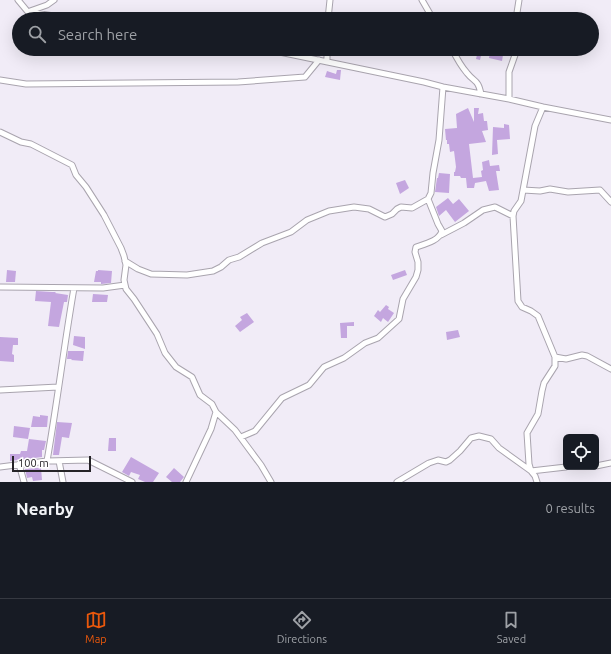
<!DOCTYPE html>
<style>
:root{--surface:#171b24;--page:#20242c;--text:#f1f3f6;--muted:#9ea1a6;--line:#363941;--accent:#ea580c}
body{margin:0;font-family:Ubuntu,sans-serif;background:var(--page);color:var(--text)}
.controls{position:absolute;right:12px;bottom:12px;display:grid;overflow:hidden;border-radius:6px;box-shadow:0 4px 16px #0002}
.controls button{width:36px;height:36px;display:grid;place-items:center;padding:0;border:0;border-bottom:1px solid var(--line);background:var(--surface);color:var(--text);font:20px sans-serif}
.scale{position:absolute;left:12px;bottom:10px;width:79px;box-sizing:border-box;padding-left:4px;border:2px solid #262428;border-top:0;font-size:11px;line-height:14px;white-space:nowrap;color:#262428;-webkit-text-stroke:3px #fff;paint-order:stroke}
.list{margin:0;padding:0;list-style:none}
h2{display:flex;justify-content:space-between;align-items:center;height:52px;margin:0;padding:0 16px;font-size:17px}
h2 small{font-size:13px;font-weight:400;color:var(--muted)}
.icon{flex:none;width:22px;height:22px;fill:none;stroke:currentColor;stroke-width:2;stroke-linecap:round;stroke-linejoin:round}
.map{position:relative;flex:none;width:611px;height:482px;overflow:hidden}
.search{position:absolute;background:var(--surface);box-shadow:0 4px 16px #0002;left:12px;right:12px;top:12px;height:44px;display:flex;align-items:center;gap:10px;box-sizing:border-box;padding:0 14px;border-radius:22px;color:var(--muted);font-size:15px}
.sheet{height:116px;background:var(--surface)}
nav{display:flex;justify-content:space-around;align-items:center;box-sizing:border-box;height:56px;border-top:1px solid var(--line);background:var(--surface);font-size:11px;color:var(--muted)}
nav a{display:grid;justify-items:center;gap:2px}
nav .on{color:var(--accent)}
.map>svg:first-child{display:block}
.building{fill:#c4a6df}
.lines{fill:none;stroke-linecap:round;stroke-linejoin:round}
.street-casing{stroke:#a9a4ae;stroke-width:7}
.street{stroke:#fff;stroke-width:5}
</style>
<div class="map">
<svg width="611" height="482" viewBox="0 0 611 482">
<rect width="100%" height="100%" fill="#f1ecf7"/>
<path class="building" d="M457 49H471L482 51 480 60 476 59 477 55 458 51Z
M490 53 503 55 502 61 489 58Z
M337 70H341L340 80 325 77 327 71 336 74Z
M468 108 474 122V108H479L478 114 483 113 484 121H487L488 130 482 131 486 142 469 144 473 178 482 177 481 171 483 170 482 162 489 160 490 166 499 165 500 171H496L499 190 489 191 486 181 475 183 474 188H467L466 178H461L460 176H454V172H455L456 167 454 151 450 152 449 144H447V140H446L445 129 457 128 456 114Z
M504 124 509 125 510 139 497 140 498 154 492 155 493 127 504 128Z
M439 173 450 174 449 193 435 192 437 178H438Z
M405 180 409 188 400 194 396 183Z
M448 198 453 204 459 199 469 211 455 222 446 210 439 216 436 207Z
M7 270 16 271 15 282H6Z
M98 270 112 271 111 283 101 284V282H94L96 271H98Z
M405 270 407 275 393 280 391 275Z
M36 291 52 292H56L55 293 68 295 67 302H64L59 327 48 326 51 302 35 301Z
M93 294 108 295 107 302H92Z
M386 305 389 307 388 309 394 313 388 322 383 318 381 322 374 316 378 310 380 312Z
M247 313 254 322 240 332 235 326 242 320 240 317Z
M354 322V326H347V338H341L340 323Z
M458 330 460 337 447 340 446 332Z
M74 336 85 337V349L73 345Z
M0 337 18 338V345H13L12 354 14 355V362L0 361Z
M68 351H84L83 361 71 360 72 359H67Z
M40 415 48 416 47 427H31L33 416 40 417Z
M57 422 72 423 69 438 62 437 59 455H53Z
M14 426 30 428 28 439 13 437Z
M109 438H116V451H108Z
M29 439 46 441 44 450H42V457L10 461V454H20L21 451H27Z
M131 457 159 473 153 482H145L138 479 140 475 131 472 129 476 122 472Z
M37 468H41L42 480 33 481 32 477 27 478 25 469Z
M174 468 184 477 180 482H172L166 477Z"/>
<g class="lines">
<g class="street-casing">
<path id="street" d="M18 0 28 12 73 19
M422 0 433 19
M30 11 47 5 54 0
M328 19 330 0
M516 19 519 0
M265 49 424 82 443 87 509 99 543 107 611 120
M452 49C456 57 461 66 467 73 475 83 478 79 481 94
M327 62V49
M0 80 26 84 238 82 305 77 319 60
M509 99V72L515 55V49
M0 132 21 142 31 144 72 165 76 175 86 187 104 215 121 248 124 256 126 265 124 280 126 289 134 299 157 334 165 353 176 367 192 377 200 395 212 404 216 412 235 430 261 465 271 482
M523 190 540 191 550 189 568 192 600 190 611 202
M441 235 464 223 483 210 495 207 513 216
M125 261 138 269 151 274 187 275 213 271 221 267 229 260 239 257 262 243 291 232 307 220 329 211 354 207 369 209 385 217 392 214 397 209 401 207 412 208 428 199
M0 287 103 288 125 285
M555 357 566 359 582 355 587 356 611 369
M0 390 58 387
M241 437 255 431 282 398 309 385 324 367 344 358 365 343 378 338 399 319 403 299 416 277 418 270V262L415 252 416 247C425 244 439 241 442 231L438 224 428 199 431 193 433 173 439 140 443 87
M47 461C57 404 64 346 74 288
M59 461 63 482
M19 464 24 482
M596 466 611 463
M0 467 47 461 88 460 132 482
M186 482 211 429 216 412
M397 482 429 463 438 460 446 462 450 460 460 451 471 438 479 436 491 439 499 448 531 471 566 467
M537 482 535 476 531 471 529 464 527 433 538 414 542 391 544 383 555 366V357L538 316 531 311 522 307 518 301 513 216 514 211 521 201 535 126 543 107"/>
</g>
<use href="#street" class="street"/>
</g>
</svg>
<div class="controls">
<button><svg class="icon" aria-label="locate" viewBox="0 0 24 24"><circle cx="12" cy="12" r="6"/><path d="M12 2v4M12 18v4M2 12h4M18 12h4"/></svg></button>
</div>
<div class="scale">100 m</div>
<div class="search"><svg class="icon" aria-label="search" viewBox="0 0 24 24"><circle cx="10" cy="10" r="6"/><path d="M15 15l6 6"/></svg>Search here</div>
</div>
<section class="sheet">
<h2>Nearby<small>0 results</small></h2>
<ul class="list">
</ul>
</section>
<nav>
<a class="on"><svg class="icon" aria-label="map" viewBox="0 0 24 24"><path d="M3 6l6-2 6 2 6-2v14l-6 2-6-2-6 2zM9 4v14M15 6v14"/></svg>Map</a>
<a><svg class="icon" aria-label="directions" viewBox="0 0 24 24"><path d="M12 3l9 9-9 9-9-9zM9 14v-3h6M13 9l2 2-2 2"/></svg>Directions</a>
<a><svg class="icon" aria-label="saved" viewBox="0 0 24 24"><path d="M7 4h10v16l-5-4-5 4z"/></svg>Saved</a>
</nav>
